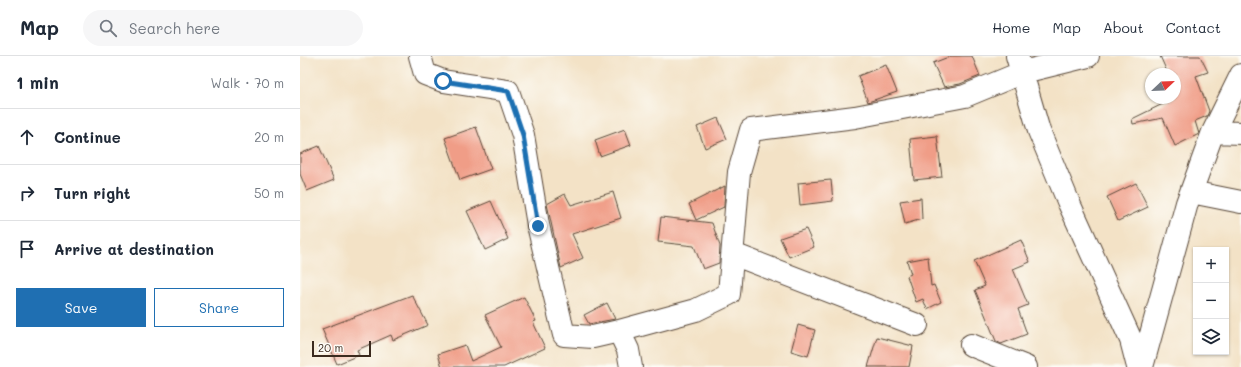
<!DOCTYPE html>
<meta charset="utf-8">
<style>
:root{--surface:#fff;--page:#f6f6f7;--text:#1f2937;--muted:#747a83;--line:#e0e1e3;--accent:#1f6fb2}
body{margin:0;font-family:Mali,sans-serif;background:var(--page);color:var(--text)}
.controls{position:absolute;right:12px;bottom:12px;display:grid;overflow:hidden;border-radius:0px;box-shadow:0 1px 3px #0004}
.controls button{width:36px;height:36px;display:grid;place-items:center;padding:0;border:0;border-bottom:1px solid var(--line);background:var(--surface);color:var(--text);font:20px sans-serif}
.compass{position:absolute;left:845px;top:12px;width:36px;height:36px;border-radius:50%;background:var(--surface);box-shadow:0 1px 3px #0004;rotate:67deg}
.scale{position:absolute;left:12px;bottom:10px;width:59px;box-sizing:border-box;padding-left:4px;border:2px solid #3b2a1e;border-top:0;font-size:11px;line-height:14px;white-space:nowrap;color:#3b2a1e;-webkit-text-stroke:3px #fdfcf7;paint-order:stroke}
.stop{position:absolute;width:12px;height:12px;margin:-9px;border:3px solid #1f6fb2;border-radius:50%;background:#fff}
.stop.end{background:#1f6fb2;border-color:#fff;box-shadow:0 1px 4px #0008}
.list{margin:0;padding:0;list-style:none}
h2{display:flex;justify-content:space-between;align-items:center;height:52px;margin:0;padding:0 16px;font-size:17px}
h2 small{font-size:13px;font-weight:400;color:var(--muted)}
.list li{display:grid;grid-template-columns:26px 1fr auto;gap:12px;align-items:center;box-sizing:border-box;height:56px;padding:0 16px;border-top:1px solid var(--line)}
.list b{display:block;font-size:15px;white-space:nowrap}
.list em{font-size:13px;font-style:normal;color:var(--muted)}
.actions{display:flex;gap:8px;padding:12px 16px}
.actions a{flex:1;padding:9px 0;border:1px solid var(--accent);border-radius:0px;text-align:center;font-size:14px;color:var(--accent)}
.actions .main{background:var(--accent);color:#fff}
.icon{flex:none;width:22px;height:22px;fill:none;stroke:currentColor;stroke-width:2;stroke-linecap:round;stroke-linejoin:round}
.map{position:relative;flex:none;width:941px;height:311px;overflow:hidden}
header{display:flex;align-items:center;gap:24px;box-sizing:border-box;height:56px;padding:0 20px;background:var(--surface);border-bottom:1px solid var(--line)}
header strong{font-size:19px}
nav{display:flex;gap:22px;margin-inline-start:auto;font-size:14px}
.search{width:280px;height:36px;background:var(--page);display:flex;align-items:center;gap:10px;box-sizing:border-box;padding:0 14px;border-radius:22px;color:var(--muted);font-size:15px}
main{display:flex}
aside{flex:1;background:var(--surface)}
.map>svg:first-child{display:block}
.building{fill:#f09d87}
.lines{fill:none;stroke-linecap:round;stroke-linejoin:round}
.minor-casing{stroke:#574637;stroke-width:24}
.minor{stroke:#fff;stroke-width:22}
.route{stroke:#1f6fb2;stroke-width:5}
</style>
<header>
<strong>Map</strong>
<div class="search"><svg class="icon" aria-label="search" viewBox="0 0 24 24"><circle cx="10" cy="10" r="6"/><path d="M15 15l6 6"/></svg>Search here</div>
<nav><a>Home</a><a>Map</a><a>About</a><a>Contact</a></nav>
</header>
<main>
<aside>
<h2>1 min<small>Walk · 70 m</small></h2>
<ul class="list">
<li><svg class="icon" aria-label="ahead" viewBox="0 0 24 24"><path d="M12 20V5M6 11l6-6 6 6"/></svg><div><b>Continue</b></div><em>20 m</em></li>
<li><svg class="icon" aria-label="right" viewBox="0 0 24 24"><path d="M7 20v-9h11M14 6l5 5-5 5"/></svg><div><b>Turn right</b></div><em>50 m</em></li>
<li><svg class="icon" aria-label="arrive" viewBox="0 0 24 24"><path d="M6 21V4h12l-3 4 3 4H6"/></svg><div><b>Arrive at destination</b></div></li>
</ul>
<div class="actions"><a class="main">Save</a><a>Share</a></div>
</aside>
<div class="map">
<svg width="941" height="311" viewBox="0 0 941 311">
<rect width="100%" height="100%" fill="#fdfcf7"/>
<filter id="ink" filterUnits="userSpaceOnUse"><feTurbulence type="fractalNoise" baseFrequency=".025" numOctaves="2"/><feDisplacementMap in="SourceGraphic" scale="8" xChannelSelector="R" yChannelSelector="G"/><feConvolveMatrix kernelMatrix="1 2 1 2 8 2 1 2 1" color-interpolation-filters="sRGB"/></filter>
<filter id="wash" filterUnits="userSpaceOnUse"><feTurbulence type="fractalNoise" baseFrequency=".012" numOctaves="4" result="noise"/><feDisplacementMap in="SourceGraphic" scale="16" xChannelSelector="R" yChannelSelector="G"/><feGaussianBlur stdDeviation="0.9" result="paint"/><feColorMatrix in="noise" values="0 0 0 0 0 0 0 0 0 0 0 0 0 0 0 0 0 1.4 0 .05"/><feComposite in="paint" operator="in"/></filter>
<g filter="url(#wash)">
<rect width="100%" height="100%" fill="#f3e2c6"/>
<g id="blocks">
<path class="building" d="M651 0H672L680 20 660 28 644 31 633 7Z
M860 0H900L908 16 896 20 909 55 907 60 895 65 899 78 875 90 863 62 833 68 832 63 875 42V18H868Z
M586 9 597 36 568 46 558 20Z
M418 62 427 83 405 92 397 71Z
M176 71 191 113 160 124 145 82Z
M325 73 331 89 300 100 295 84Z
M637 80 642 121 614 124 610 83Z
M19 90 34 124 7 135 0 118V98Z
M531 124 533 145 500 149 498 127Z
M836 127 848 151 818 165 807 141Z
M425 130 424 151 396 164 389 148Z
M313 136 321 162 272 178 283 202 261 212 247 148 265 138 271 149Z
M621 142 622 163 605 168 600 145Z
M191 145 208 183 185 194 167 155Z
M361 161 412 167 420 190 419 207 403 213 394 190 358 186Z
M506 173 514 191 489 201 480 182Z
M721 184 730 206 713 213 728 249 718 253 727 278 701 288 696 285 675 234 685 230 674 205Z
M628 201 631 230 634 229 641 246 627 253 623 243 616 246 607 220 611 218 607 205Z
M112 239 128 269 93 284 91 279 57 294 59 299 37 308 22 273Z
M224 241 236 265 233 266 245 292 204 311H142L138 298 165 289 171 305 201 291 185 259Z
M307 247 315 263 289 268 284 259Z
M498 269 515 274 508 300 491 295Z
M577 281 613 290 609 311H568Z"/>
</g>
</g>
<g filter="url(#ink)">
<use href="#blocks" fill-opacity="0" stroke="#574637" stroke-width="1"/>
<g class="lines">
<g class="minor-casing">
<path id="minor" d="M120 0 125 18 143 25 208 35 223 79 238 169 264 279 293 281 319 275 328 294 331 311
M717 0 739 75 768 145 831 284 838 311
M913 76 941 77
M891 136 941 146
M433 198 617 269
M319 275 396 254 429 238 439 116 451 74 555 61 665 40 723 16 788 0
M671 289 726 311
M842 311 887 147 913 76 941 19"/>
</g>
<use href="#minor" class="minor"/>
</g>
</g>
<g class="lines" filter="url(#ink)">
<path class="route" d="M143 25 208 35 223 79 238 170"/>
</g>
</svg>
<div class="controls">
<button>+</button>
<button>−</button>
<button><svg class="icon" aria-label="layers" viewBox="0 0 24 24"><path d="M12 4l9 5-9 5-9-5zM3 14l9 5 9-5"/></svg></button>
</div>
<svg class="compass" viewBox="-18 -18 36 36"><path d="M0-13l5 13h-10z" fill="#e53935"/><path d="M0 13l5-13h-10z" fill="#747a83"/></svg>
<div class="scale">20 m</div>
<div class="stop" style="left:143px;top:25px"></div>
<div class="stop end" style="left:238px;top:170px"></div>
</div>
</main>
